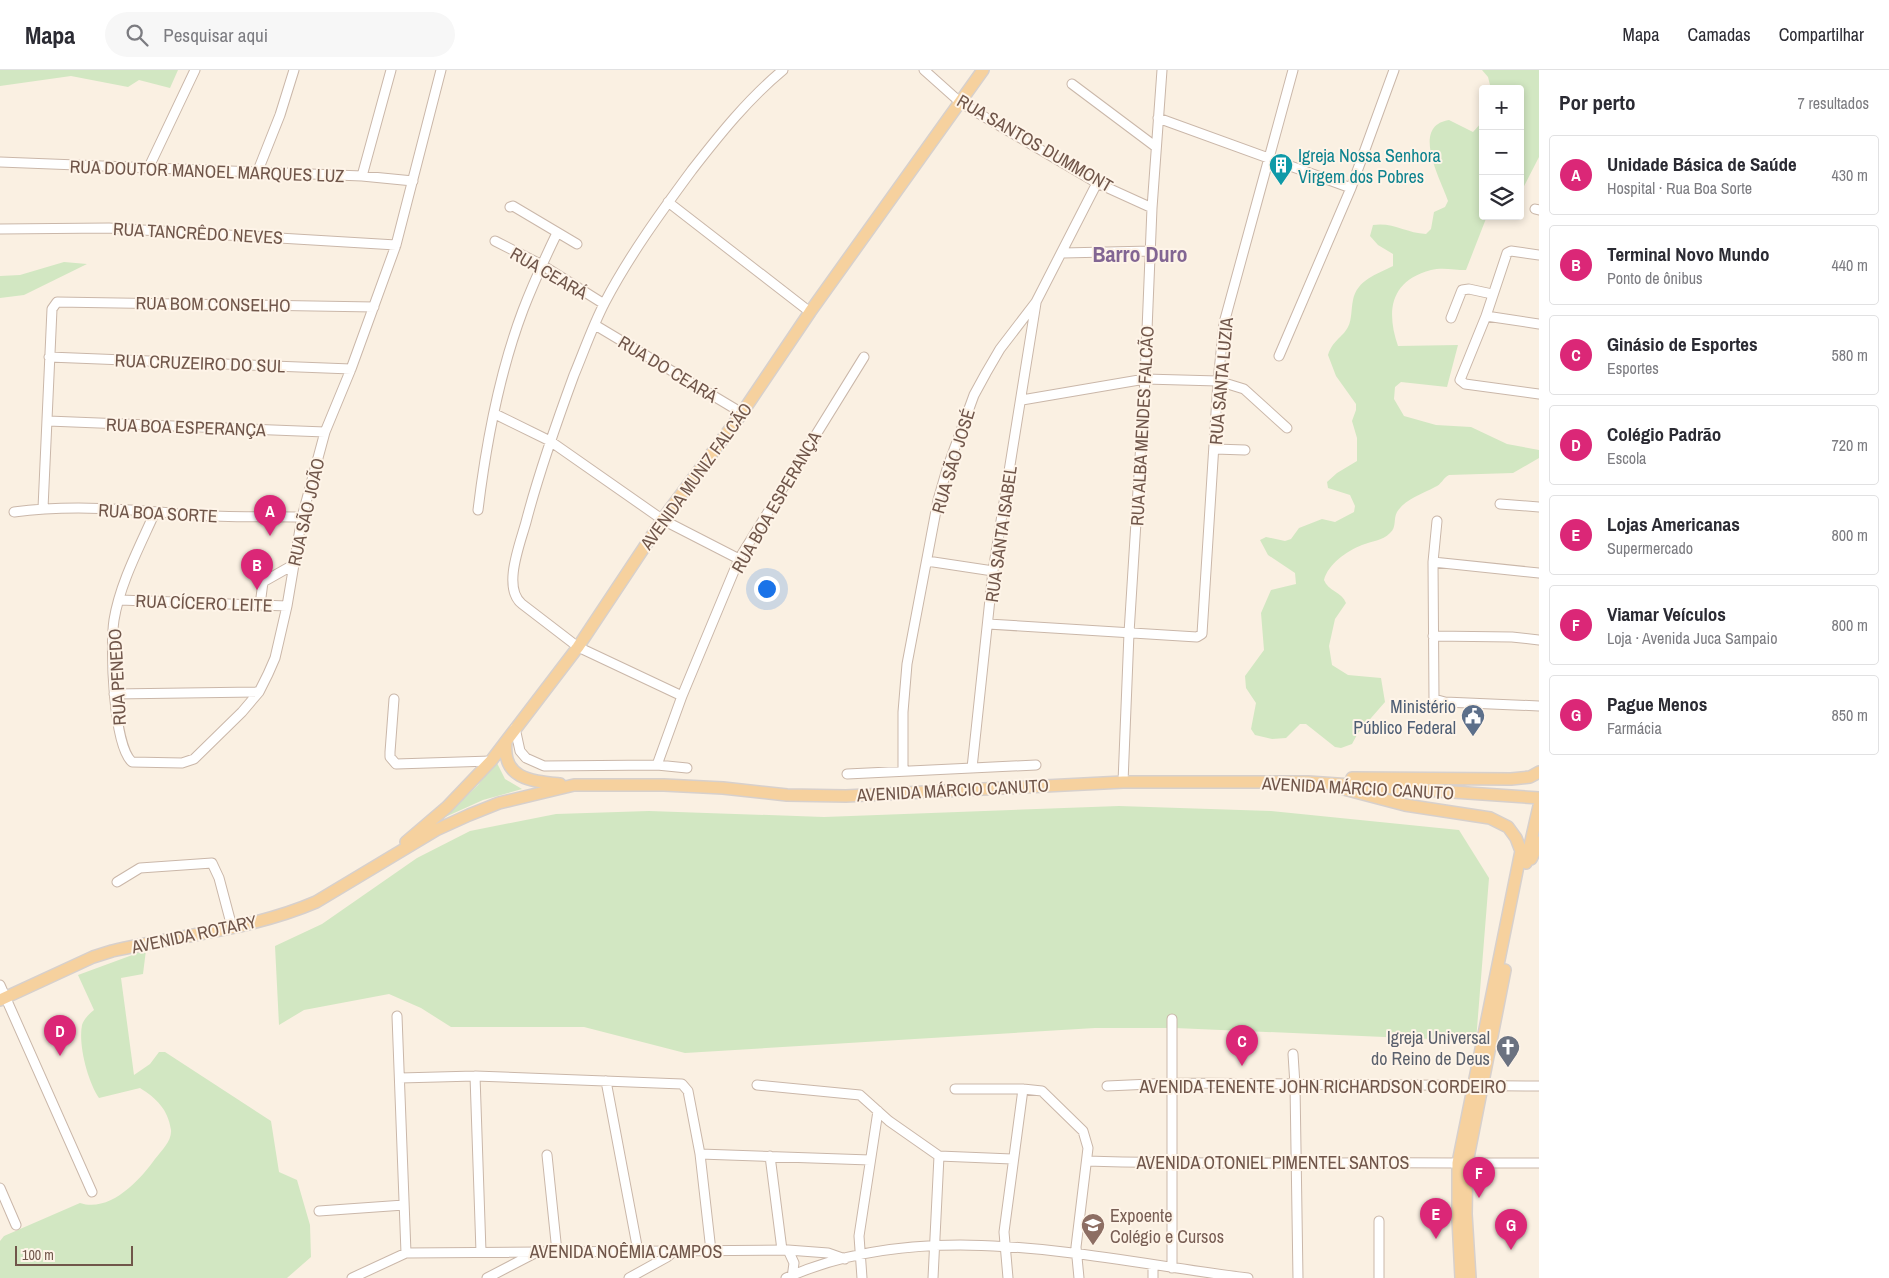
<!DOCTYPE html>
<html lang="pt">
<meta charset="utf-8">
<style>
:root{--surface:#fff;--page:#f7f7f7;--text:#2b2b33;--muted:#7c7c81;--line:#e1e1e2;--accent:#db2777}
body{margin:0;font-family:"Archivo Narrow",sans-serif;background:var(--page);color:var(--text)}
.controls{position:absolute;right:15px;top:15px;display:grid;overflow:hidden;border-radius:5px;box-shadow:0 2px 8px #0003}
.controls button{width:45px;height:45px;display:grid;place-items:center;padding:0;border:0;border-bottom:1px solid var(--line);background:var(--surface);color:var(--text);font:25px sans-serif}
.scale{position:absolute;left:15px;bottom:12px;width:118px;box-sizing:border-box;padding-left:5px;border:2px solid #70564a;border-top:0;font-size:14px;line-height:18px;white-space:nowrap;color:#70564a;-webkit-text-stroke:4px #fef4e8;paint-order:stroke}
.you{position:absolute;left:766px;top:518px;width:18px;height:18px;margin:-12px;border:4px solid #fff;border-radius:50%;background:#1a73e8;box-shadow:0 0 0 8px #1a73e833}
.badge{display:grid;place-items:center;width:32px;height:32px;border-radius:50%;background:var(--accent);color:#fff;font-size:16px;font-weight:700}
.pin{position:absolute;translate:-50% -41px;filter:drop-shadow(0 1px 2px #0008)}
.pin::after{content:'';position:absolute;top:26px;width:18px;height:15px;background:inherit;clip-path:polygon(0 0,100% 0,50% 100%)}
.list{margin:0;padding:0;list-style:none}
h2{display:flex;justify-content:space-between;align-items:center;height:65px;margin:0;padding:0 20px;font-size:21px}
h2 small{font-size:16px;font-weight:400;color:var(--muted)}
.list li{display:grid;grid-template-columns:32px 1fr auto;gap:15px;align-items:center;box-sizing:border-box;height:80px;margin:0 10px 10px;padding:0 10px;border:1px solid var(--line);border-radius:5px}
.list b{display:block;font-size:19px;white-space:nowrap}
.list p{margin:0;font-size:16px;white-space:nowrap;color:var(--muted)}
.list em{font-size:16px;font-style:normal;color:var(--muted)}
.icon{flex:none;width:28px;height:28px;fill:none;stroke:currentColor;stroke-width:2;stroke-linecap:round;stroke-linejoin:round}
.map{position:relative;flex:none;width:1539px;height:1208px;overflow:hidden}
header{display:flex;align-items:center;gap:30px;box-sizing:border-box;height:70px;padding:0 25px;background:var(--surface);border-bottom:1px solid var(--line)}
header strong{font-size:24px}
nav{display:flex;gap:28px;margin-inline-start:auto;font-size:18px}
.search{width:350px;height:45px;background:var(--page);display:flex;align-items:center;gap:12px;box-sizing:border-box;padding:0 18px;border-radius:28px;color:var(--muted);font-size:19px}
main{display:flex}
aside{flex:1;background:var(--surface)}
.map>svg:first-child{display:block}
.green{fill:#d2e7c2}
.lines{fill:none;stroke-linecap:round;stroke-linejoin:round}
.minor-casing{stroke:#cab7a9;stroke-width:11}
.major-casing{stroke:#d7d0cc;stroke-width:14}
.minor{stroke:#fff;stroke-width:9}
.major{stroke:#f6d19e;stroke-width:11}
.labels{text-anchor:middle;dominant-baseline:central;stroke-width:4;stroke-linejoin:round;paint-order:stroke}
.street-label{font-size:18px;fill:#70564a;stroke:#fef4e8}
.culture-label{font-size:18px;fill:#0d838f;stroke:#fef4e8;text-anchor:start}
.service-label{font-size:18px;fill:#4e5e75;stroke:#fef4e8;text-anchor:end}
.worship-label{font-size:18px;fill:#5b616d;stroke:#fef4e8;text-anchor:end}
.education-label{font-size:18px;fill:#785e54;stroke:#fef4e8;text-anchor:start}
.district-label{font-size:22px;font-weight:bold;fill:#826693;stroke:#fef4e8}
</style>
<header>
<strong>Mapa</strong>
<div class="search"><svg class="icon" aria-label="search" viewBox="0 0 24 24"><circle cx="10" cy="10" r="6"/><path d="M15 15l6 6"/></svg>Pesquisar aqui</div>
<nav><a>Mapa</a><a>Camadas</a><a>Compartilhar</a></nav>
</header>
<main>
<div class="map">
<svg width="1539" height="1208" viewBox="0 0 1539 1208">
<rect width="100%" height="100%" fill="#faf0e2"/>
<path class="green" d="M0 0H178L170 18 139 10 128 17 71 6 0 16Z
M1482 0H1539V87L1520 124V19H1491L1488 7Z
M1449 50 1473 62 1483 51V146H1487L1466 200C1455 200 1442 197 1431 200 1390 211 1386 241 1398 276L1458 275 1447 317 1401 312 1395 317 1394 329 1404 346 1436 355 1471 357 1507 374 1539 380V388L1513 403 1449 405C1443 408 1441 415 1435 417 1422 424 1405 429 1397 442 1393 449 1397 457 1390 463 1382 471 1372 471 1362 475 1347 481 1328 494 1324 510 1328 521 1342 522 1346 533L1335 549 1329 576 1332 595 1348 605 1381 608 1385 632 1358 663 1352 674 1341 678 1335 677 1306 654H1300L1286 668 1272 669 1255 665 1251 659 1256 633 1246 618 1245 606 1264 580 1261 543 1271 520 1296 514 1295 503 1268 485 1260 470 1266 467 1285 471 1291 469 1299 458 1322 449 1335 452 1354 442 1355 436 1350 425 1328 418 1327 412 1337 403 1357 391V368L1352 351 1356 340V334L1336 306 1328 285C1333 270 1342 268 1348 257 1352 249 1351 239 1353 230 1357 210 1377 204 1393 196V184L1378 175 1370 166 1373 155C1393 152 1406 163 1426 164L1431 159 1434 142 1445 137 1448 131C1441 110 1410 56 1449 50Z
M64 192 87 194 24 225 0 228V206L20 205Z
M496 691 505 709 522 719 483 730 443 748 478 715Z
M1119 736 1271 741 1459 760 1489 808 1476 971 1175 958H1095L685 983 584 957H451L421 938 389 924 304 940 279 955 275 876 322 854 417 788 470 761 556 744 649 741 824 747Z
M146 880 143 904 121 908 134 1005 150 994 159 982H165L271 1051 279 1102 297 1110 310 1155 311 1187 287 1208H0V1171L4 1166 80 1133C110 1143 140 1110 155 1089 161 1081 172 1071 171 1060 168 1039 156 1028 140 1018L99 1028C88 1012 78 975 82 955 84 949 89 944 94 940L78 905Z"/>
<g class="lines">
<g class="minor-casing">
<path id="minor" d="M924 0 961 33 1097 113 1152 138
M1072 14 1156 77
M1158 48 1351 118
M0 92 362 106 413 111
M148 99 195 0
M257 103 280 45 294 0
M362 106 391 0
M668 132 810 242
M510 137 513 136 577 174
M1535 139 1539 140
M0 159 109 158 396 175
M495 171 542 195 604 234
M1063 183 1151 181
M1539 185 1511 181 1507 183 1486 246 1460 310 1465 314 1539 324
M1486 246 1539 254
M1451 248 1462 220 1469 219 1492 224
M595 255 742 343
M1279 286 1351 118 1394 0
M49 287 351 299
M1022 330 1145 309 1218 311 1244 319 1287 358
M495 344 550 371 663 450 739 489
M48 351 325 362
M1215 379 1245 380
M1500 434 1539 437
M43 438 52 239 57 232 374 237
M478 440C486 374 500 301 523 240 533 214 545 188 557 163
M14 442C74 434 136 440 196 445 231 448 267 446 302 447
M155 442C140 476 120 513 114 550 110 576 113 675 132 692L182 693 194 689 242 642 259 622 268 604 275 588 287 536 302 447 325 362 351 299 396 175 441 0
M1437 451 1433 492 1434 629 1445 632 1539 636
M927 491 993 501
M1433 492 1539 503
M120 530 287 536
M260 535 263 512 293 495
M988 554 1197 567 1202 564 1218 311 1224 253 1293 0
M1433 566 1512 567 1539 570
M114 624 259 622
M682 626 578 577 522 534C502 518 520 474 526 452 539 402 556 354 574 305 584 281 593 255 605 232 629 186 661 142 692 100 720 64 748 29 783 0
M394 629 390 682V687L396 694 491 691
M515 658 520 681 526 688 544 696 657 695 687 698
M657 695 682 626 739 489 864 287
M972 698 993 501 1036 233
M903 701V642L907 594 938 430 947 399 974 325 986 303 1000 279 1036 232 1097 113
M847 704 1036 695
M1123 712 1129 563 1145 309 1152 138 1162 0
M117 812 140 798 212 793 219 808 232 857
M0 915 92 1122
M397 946 406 1183
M1293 984 1295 1015 1298 1208
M475 1006 481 1182
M400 1008 475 1006 682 1014 688 1021 700 1084 711 1181
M606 1011 638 1181
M757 1015 860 1025 889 1051 939 1086 1012 1089
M1107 1016 1173 1013 1539 1016
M955 1019H1023L1042 1021 1083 1061 1088 1078 1076 1177 1079 1208
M700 1084 870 1090
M547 1085 557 1182
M770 1086 782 1180
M1087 1091C1211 1095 1334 1092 1458 1093
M1467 1093H1539
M0 1118 16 1155
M319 1141 404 1135
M1379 1151V1208
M788 1180 794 1193 792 1208
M1153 1195V1208
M1172 1198V949
M352 1208 406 1183 788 1180 828 1183 845 1189
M487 1208 533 1184
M629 1208 667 1187 674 1181
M786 1208C930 1144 1099 1190 1248 1208
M862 1208 859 1166 878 1041
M933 1208 939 1086
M1008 1208 1004 1162 1023 1019"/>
</g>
<g class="major-casing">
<path id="major" d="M506 672C502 709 531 711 560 714
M1352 708 1511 709 1530 707 1539 702
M1340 718 1405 735 1490 748 1508 757 1516 768 1521 781 1458 1093V1149L1461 1208
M406 772 447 737 491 691 578 577 665 446 742 343 810 242 983 0
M1531 789 1539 772
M1526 793 1539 736
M0 930 93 887 112 881C180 865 251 860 316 832L436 760 469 745 499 733 574 715H664L723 718 787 725 846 726 1123 712H1308L1539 728
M1470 1208 1466 1144 1467 1093 1505 900"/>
</g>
<use href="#minor" class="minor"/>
<use href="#major" class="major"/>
</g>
<defs>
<g id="building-pin" transform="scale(1.25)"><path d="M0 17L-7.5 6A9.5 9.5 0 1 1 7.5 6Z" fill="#0f9aa8" stroke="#fef4e8"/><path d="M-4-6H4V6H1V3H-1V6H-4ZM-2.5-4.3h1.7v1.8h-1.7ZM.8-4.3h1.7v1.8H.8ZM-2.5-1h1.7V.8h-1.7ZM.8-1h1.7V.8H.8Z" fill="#fff"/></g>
<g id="civic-pin" transform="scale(1.25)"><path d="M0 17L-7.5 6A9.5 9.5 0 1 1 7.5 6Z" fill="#5c6f8a" stroke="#fef4e8"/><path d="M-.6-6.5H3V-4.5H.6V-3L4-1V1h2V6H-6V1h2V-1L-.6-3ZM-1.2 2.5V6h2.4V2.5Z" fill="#fff"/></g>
<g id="church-pin" transform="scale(1.25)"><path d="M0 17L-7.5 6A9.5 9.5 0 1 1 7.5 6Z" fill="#6b7280" stroke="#fef4e8"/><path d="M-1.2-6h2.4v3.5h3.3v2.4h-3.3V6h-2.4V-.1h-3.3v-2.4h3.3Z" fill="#fff"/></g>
<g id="school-pin" transform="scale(1.25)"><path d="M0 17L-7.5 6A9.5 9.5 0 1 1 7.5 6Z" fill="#8d6e63" stroke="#fef4e8"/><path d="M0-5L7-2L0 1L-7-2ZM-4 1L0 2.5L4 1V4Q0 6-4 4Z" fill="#fff"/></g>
</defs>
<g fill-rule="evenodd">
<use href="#building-pin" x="1281" y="95"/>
<use href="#civic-pin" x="1473" y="646"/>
<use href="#church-pin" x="1508" y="977"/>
<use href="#school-pin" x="1093" y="1155"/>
</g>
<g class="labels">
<g class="street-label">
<text transform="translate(1035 73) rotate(30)">RUA SANTOS DUMMONT</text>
<text transform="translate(207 101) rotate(2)">RUA DOUTOR MANOEL MARQUES LUZ</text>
<text transform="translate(198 163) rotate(3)">RUA TANCRÊDO NEVES</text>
<text transform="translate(549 203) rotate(30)">RUA CEARÁ</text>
<text transform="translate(213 234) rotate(1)">RUA BOM CONSELHO</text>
<text transform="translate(200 293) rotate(2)">RUA CRUZEIRO DO SUL</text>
<text transform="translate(668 299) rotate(31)">RUA DO CEARÁ</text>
<text transform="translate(1221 311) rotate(-85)">RUA SANTA LUZIA</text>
<text transform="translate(1142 356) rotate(-87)">RUA ALBA MENDES FALCÃO</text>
<text transform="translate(186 357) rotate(2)">RUA BOA ESPERANÇA</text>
<text transform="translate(953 391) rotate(-73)">RUA SÃO JOSÉ</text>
<text transform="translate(696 406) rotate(-54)">AVENIDA MUNIZ FALCÃO</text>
<text transform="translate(776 432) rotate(-60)">RUA BOA ESPERANÇA</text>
<text transform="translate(306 442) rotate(-77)">RUA SÃO JOÃO</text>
<text transform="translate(158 443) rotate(3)">RUA BOA SORTE</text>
<text transform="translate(1001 464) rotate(-82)">RUA SANTA ISABEL</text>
<text transform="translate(204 533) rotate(2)">RUA CÍCERO LEITE</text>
<text transform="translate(117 607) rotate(-93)">RUA PENEDO</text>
<text transform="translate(1358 718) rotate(3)">AVENIDA MÁRCIO CANUTO</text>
<text transform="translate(953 720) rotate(-3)">AVENIDA MÁRCIO CANUTO</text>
<text transform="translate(194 864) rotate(-12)">AVENIDA ROTARY</text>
<text x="1323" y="1016">AVENIDA TENENTE JOHN RICHARDSON CORDEIRO</text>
<text x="1273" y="1092">AVENIDA OTONIEL PIMENTEL SANTOS</text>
<text x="626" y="1181">AVENIDA NOÊMIA CAMPOS</text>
</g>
<g class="culture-label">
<text x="1298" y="85">Igreja Nossa Senhora<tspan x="1298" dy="21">Virgem dos Pobres</tspan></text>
</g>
<g class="service-label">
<text x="1456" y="636">Ministério<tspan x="1456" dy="21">Público Federal</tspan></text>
</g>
<g class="worship-label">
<text x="1490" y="967">Igreja Universal<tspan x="1490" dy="21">do Reino de Deus</tspan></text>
</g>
<g class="education-label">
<text x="1110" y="1145">Expoente<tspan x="1110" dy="21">Colégio e Cursos</tspan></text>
</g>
<g class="district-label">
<text x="1140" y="184">Barro Duro</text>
</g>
</g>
</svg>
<div class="controls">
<button>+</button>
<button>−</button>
<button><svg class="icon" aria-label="layers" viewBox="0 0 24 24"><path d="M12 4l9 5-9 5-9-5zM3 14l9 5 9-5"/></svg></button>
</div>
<div class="scale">100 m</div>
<div class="you"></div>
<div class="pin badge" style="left:270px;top:466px">A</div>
<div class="pin badge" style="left:257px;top:520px">B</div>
<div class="pin badge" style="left:1242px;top:996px">C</div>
<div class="pin badge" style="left:60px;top:986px">D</div>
<div class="pin badge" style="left:1436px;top:1169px">E</div>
<div class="pin badge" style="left:1479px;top:1128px">F</div>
<div class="pin badge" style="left:1511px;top:1180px">G</div>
</div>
<aside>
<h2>Por perto<small>7 resultados</small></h2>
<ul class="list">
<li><span class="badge">A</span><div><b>Unidade Básica de Saúde</b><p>Hospital · Rua Boa Sorte</p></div><em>430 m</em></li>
<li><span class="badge">B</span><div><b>Terminal Novo Mundo</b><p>Ponto de ônibus</p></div><em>440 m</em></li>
<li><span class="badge">C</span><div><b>Ginásio de Esportes</b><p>Esportes</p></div><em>580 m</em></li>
<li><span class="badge">D</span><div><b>Colégio Padrão</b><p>Escola</p></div><em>720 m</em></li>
<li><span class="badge">E</span><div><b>Lojas Americanas</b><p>Supermercado</p></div><em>800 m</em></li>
<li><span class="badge">F</span><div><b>Viamar Veículos</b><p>Loja · Avenida Juca Sampaio</p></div><em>800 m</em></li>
<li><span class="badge">G</span><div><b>Pague Menos</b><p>Farmácia</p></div><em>850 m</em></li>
</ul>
</aside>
</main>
